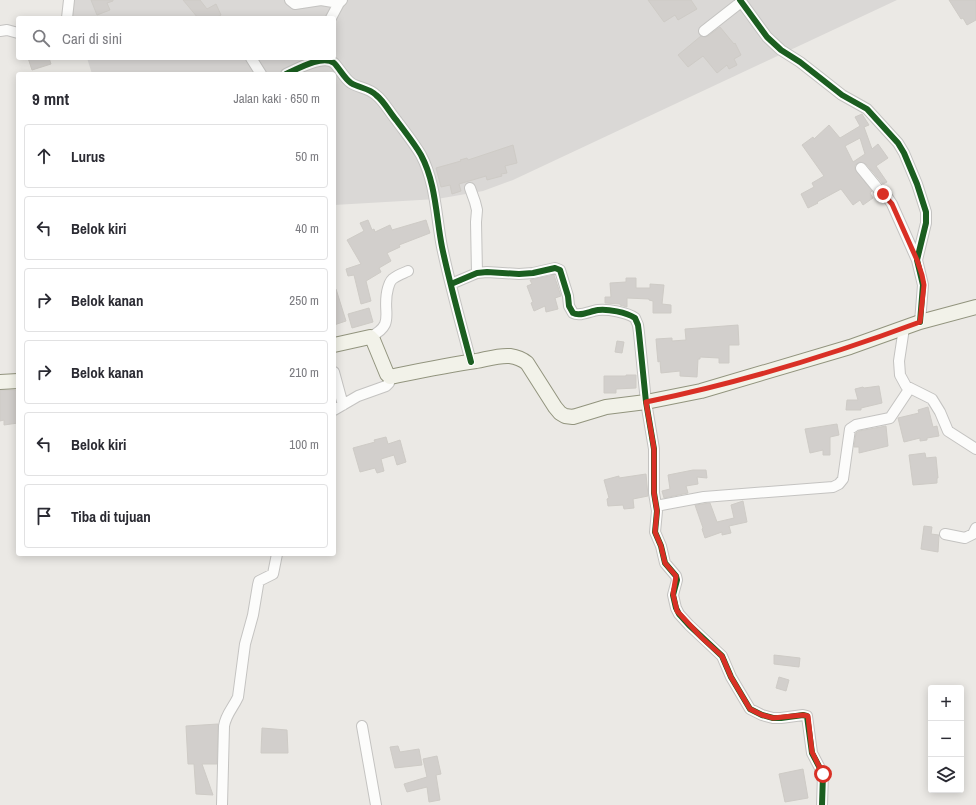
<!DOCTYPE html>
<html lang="id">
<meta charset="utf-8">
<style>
:root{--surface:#fff;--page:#f7f7f7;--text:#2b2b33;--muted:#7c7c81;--line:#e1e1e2}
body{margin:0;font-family:"Archivo Narrow",sans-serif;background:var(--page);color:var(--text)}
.controls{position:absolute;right:12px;bottom:12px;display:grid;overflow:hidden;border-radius:4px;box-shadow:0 2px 10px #0003}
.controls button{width:36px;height:36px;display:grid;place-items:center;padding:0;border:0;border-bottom:1px solid var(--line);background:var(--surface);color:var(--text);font:20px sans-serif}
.stop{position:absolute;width:12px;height:12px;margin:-9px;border:3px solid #d93025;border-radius:50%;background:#fff}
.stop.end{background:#d93025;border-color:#fff;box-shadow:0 1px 4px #0008}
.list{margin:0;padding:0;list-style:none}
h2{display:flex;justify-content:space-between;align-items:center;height:52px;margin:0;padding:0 16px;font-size:17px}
h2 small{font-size:13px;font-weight:400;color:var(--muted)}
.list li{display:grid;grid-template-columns:26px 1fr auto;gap:12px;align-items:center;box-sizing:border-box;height:64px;margin:0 8px 8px;padding:0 8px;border:1px solid var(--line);border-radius:4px}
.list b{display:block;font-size:15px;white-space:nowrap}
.list em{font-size:13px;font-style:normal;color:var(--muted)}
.icon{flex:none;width:22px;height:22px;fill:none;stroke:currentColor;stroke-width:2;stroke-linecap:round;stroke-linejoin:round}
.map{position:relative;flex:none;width:976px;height:805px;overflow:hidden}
.search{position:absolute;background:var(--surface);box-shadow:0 2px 10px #0003;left:16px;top:16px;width:320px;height:44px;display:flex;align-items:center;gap:10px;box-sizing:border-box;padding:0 14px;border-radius:4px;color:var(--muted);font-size:15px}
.panel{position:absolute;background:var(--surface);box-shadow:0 2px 10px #0003;left:16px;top:72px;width:320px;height:484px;border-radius:4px}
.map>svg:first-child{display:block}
.residential{fill:#dad8d6}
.building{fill:#d2cfcc;stroke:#cecbc6;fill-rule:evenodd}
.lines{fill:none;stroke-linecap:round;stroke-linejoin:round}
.street-casing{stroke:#c4c3c1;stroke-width:12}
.secondary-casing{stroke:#92947e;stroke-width:16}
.street{stroke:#fcfcfb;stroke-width:10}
.secondary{stroke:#f2f2e9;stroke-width:14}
.cycleway-casing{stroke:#fff;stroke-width:8}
.cycleway{stroke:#1b5e20;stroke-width:6}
.route{stroke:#d93025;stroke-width:5}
</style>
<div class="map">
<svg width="976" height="805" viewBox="0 0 976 805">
<rect width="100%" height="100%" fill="#ebe9e5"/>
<path class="residential" d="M67 0H897L513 180 483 191 437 199 334 205V74H92L87 58H334V18H73Z"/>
<path class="building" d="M91 0H113V1L107 3 110 10 97 15Z
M183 0H200L207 9 216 4 221 15 215 18H198Z
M648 0H691L697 9 678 20 675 15 664 22Z
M949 0H976V20L967 25 963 18 961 19Z
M720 27 734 44 735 43 741 55 734 59 737 65 729 69 727 65 717 73 703 56 688 67 678 55 701 36 705 37 708 36Z
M28 58H49L51 64 32 70Z
M862 114 869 125 864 127 872 149 878 144 888 158 876 166 887 182 883 184 866 164 860 162 855 165V169L872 191 870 193 873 198 863 205 860 200 853 205 841 189 817 202 818 203 808 208 801 194 814 187 812 183 824 176 802 145 813 137 814 139 829 125 840 138 860 126 855 117ZM860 138 865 154 853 162 845 146Z
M513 145 517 163 505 166 507 173 501 174 502 176 487 180 486 176 459 184 461 191 452 194 450 185 441 187 436 168 461 161 460 160 467 158 468 160Z
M368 220 372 230 374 229 375 232 390 225 392 230 426 220 430 233 399 245 400 247 387 253 391 261 379 268 381 272 366 281 371 301 361 304 354 275 348 276 346 269 361 264 347 240 364 231 360 223Z
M554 275 561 296 555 298 558 309 546 312 545 306 534 311 531 303 533 302 527 286 532 284 530 280Z
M626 278H636V288H650V284L664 285 662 304 671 305V313H653V301L649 300V299L627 298V307L620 305V304L605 303V297H611L610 283 626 282Z
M334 289H336L346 321 334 325Z
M369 308 373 322 352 328 348 314Z
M738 325 739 345H729V363H719V358L700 357V359H698L697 377 680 376V371L661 373 660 361 658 362 657 351 656 339 672 338V341L686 340 685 329Z
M617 341 624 342 622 353 615 352Z
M626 375H636V388L616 389V393H604V376H626Z
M879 386 882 403 861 408V410H846L847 400H858L855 389 863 387 864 388Z
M0 390H18V423L4 425V420L0 421Z
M928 407 933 427 937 426 939 436 927 438V440L920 441V438L904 442 898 418 919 413 918 410Z
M837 424 839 435 830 437V455H823V450L810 453 805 429Z
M886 426 888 446 859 453V447H854L856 433 859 431Z
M386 437 388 444 400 440 406 462 397 465 394 455 381 459 384 471 377 473 375 468 360 472 353 448 375 442 374 440Z
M925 453 926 458 936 457 938 478H937V483L913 485 909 455Z
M693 470H706L707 478 697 477 698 484 686 486 688 493 664 498 662 491 670 489 668 475Z
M646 474 648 496 633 499 634 508 624 509 623 505 608 506 607 499 609 498 604 480 619 476V478Z
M743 501 747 522 729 526 731 533 722 535V532L705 538 702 529 703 528 695 505 710 503 717 522 734 518 731 505Z
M924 526 932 527 931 534 939 535 938 552 921 549Z
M774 655 800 658 799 667 774 664Z
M779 677 789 680 786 691 776 688Z
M218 724 217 764H202L213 795 196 794 194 764H188L186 726Z
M262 728 287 730 288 753H261Z
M398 746 400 752 419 749 422 765 395 768 390 747Z
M437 756 441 774 436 775 440 800 429 802 427 787 407 792 404 784 427 777 423 759Z
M803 769 808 798 785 802 779 774Z"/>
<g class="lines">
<g class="street-casing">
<path id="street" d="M290 0 295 4 321 0 339 3
M740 0 767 37 781 50 800 62 842 95 867 109 898 143 904 153 917 184 926 212V223L917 260 923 285 920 322
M67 18 69 0
M331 18 339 3 342 0
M0 31 7 30 18 33
M704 31 741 2
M251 58 261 74
M286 74C297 69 323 54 334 63 340 69 344 78 351 83 359 88 369 88 376 95 384 101 390 113 397 121 405 132 414 143 421 155 436 183 436 217 442 247 450 285 461 324 471 362
M861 168 879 190 888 198 892 204 917 260
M470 188 475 202 477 210 476 222 477 273
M451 284 477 273 487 272 519 274 533 273 555 268 560 270 568 296 569 306 573 313C580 317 590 311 598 310 608 309 626 312 635 318L638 325 639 333 646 402 654 449V493L657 511 655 532 661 546 665 563 676 576 677 580 673 595 676 608 679 614 689 625 722 656 731 677 750 709 762 715 773 718H781L803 715 807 716 812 753 823 774 822 805
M904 328 899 361 900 375 906 386 932 399 940 412 948 431 976 449
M370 337C397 324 381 312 388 288 389 285 390 280 394 278 398 275 404 273 408 271
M334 372 343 405
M334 410 358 396 386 386 389 383 390 377
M656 506 704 497 833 487 839 484 843 479 850 429 856 425 890 418 910 388
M945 534 965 538 973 534 976 528
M362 726 376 805
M222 805 224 726C226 714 233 708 238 697L245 644 253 615 258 585 259 581 273 574 277 554"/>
</g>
<g class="secondary-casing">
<path id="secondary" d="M334 345 370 337 373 340 387 374 390 377C419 371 447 365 476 361 487 359 499 355 510 356 517 357 522 359 527 363L555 407 560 413 565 416 573 417 606 407 646 402 701 391 850 347 920 322 976 307
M0 382 18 381"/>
</g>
<use href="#street" class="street"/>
<use href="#secondary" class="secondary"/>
<g class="cycleway-casing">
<path id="cycleway" d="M740 0 767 37 781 50 800 62 842 95 867 109 898 143 904 153 917 184 926 212V223L917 260 923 285 920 322
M286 74C297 69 323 54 334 63 340 69 344 78 351 83 359 88 369 88 376 95 384 101 390 113 397 121 405 132 414 143 421 155 436 183 436 217 442 247 450 285 461 324 471 362
M451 284 477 273 487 272 519 274 533 273 555 268 560 270 568 296 569 306 573 313C580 317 590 311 598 310 608 309 626 312 635 318L638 325 639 333 646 402 654 449V493L657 511 655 532 661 546 665 563 676 576 677 580 673 595 676 608 679 614 689 625 722 656 731 677 750 709 762 715 773 718H781L803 715 807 716 812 753 823 774 822 805"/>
</g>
<use href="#cycleway" class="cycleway"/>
</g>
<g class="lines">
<path class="route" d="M823 774 812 752 808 716 803 715 773 718 762 715 750 709 731 677 722 656 702 638 677 611 673 594 676 576 665 563 661 546 655 532 657 511 654 493V449L646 402C739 383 831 355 920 322L924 285 922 275 917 260 892 204 883 194"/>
</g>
</svg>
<div class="controls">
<button>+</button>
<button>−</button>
<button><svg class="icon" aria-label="layers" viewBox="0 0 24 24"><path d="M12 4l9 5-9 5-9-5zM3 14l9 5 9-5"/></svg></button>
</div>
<div class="stop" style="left:823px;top:774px"></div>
<div class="stop end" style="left:883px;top:194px"></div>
<div class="search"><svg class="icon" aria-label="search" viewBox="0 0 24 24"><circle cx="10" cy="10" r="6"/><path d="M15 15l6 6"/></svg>Cari di sini</div>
<section class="panel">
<h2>9 mnt<small>Jalan kaki · 650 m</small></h2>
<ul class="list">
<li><svg class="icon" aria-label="ahead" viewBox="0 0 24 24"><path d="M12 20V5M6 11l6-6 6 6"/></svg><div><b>Lurus</b></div><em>50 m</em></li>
<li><svg class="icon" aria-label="left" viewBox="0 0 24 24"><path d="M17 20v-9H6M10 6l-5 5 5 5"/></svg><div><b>Belok kiri</b></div><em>40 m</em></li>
<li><svg class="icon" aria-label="right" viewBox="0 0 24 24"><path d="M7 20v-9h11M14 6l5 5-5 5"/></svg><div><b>Belok kanan</b></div><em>250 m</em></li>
<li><svg class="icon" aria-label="right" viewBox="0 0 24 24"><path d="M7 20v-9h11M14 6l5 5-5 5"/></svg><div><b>Belok kanan</b></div><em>210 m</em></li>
<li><svg class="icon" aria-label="left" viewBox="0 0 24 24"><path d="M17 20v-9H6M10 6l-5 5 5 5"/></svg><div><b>Belok kiri</b></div><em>100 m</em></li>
<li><svg class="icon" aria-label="arrive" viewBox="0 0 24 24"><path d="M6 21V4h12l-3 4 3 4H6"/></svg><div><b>Tiba di tujuan</b></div></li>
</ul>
</section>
</div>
